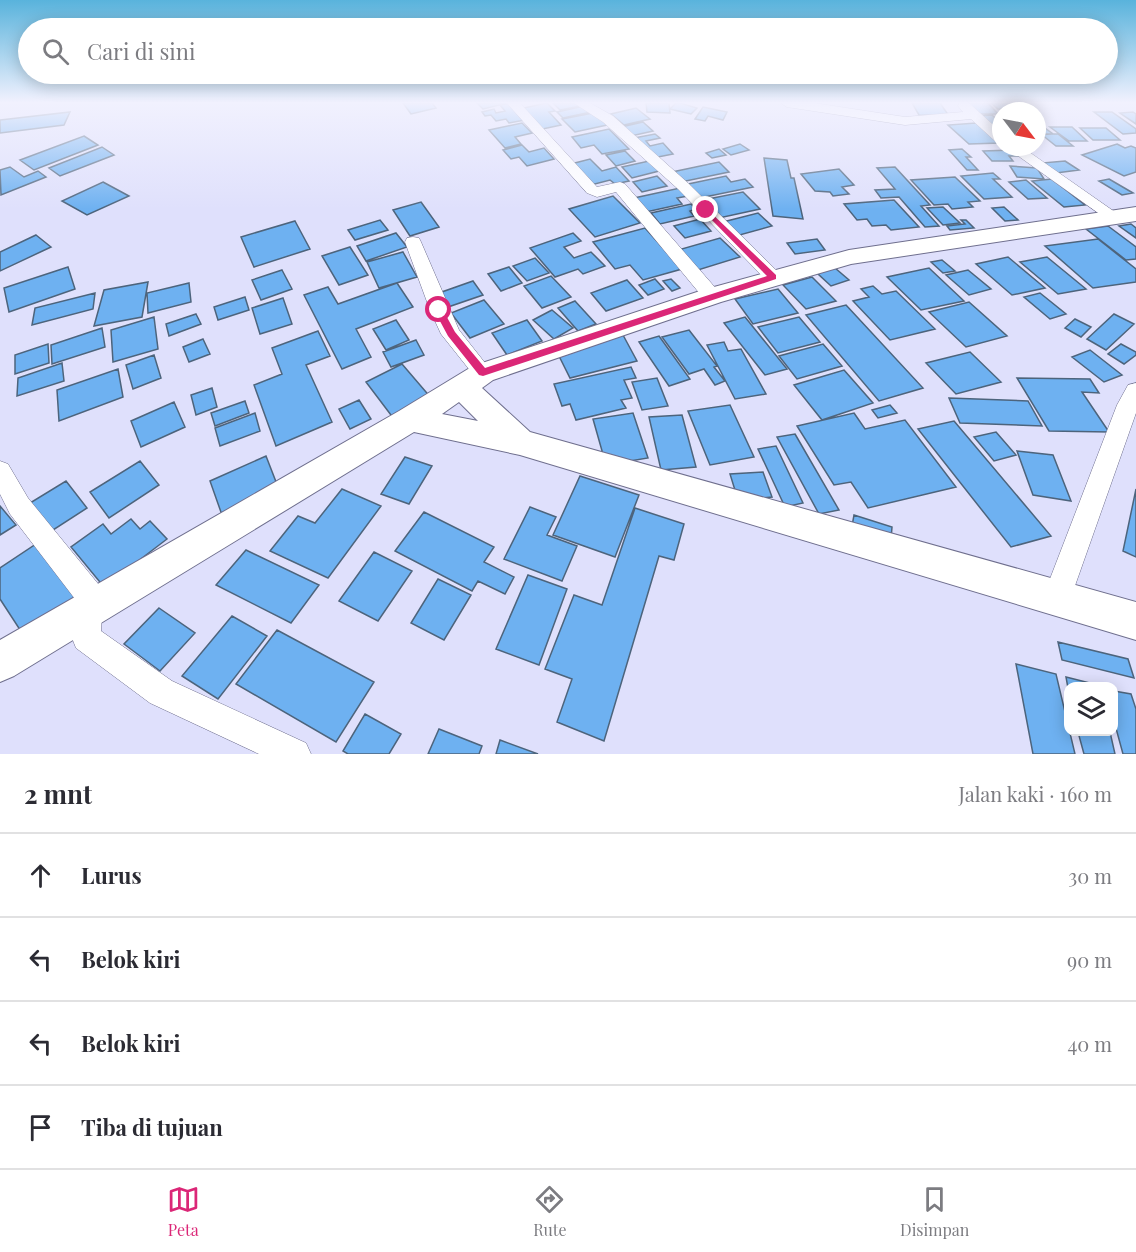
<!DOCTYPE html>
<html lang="id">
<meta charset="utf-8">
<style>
:root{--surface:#fff;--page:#f2f2f3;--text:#2b2b33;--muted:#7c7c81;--line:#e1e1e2;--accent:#db2777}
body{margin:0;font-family:"Playfair Display",serif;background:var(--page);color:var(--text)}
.controls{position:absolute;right:18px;bottom:18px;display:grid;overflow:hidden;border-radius:12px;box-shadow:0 3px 15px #0003}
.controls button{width:54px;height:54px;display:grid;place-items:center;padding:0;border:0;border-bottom:2px solid var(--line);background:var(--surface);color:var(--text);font:30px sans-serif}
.compass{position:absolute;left:992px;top:102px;width:54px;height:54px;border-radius:50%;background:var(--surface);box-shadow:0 3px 15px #0003;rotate:122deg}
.stop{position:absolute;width:18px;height:18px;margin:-14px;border:4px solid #db2777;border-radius:50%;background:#fff}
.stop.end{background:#db2777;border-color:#fff;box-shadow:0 2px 6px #0008}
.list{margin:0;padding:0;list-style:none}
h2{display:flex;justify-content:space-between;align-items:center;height:78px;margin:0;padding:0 24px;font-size:26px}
h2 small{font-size:20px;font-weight:400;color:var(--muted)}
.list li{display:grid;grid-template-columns:39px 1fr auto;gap:18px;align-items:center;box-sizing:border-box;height:84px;padding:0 24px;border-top:2px solid var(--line)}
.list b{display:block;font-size:22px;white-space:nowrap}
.list em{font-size:20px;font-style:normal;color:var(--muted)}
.icon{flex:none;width:33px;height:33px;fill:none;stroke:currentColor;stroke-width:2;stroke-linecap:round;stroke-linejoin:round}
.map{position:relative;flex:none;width:1136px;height:754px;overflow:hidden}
.search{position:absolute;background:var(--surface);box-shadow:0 3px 15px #0003;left:18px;right:18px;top:18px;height:66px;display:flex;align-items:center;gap:15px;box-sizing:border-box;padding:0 21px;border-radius:33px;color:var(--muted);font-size:22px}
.sheet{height:414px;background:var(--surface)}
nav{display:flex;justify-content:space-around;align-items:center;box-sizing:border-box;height:84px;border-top:2px solid var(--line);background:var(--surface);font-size:16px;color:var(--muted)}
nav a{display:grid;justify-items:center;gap:3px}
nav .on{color:var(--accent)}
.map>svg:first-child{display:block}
.building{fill:#6eb1f1;stroke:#4d647c;stroke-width:1.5}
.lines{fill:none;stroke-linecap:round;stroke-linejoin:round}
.street-casing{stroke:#6f6f8e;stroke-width:1}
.secondary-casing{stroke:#6f6f8e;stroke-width:2}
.street{fill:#fff;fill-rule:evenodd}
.secondary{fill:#fff;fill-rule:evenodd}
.route{fill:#db2777}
</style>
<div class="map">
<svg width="1136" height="754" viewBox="0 0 1136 754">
<rect width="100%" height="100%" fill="#dfe0fc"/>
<path class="building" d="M403 103H432L436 108 411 114Z
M477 103H507L483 109Z
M511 103 525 120 509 123 506 119 496 121 491 115 485 116 482 112 494 109 496 113 505 111 500 105Z
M547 103 555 111 549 112 561 125 538 130 519 109Z
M553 103H577L580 106 560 110Z
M646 103H669L670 113 647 112Z
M676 103H680L697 108 691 114 670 109Z
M912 103H940L949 116 919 115Z
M966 103H988L998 114H976Z
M991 103H1007L1014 109H998Z
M584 106 591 112 563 118 557 112Z
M703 107 727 112 723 120 708 116 705 121 695 119Z
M636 108 650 119 624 125 611 114Z
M70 112 64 125 0 133V120Z
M1094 112H1112L1136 129V133L1123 134Z
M1133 112 1136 114V124L1120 113Z
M593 113 607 125 575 132 562 119Z
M992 115 1001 123V131H995L978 116Z
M643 122 653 131 631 136 621 127Z
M522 123 532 133 515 137 521 144 505 148 489 130Z
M976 123 999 143 969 144 948 125Z
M1037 123H1038L1053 134 1037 135Z
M1050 127H1072L1087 141H1069Z
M1080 128H1106L1120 140H1093Z
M609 129 629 149 602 154 594 145 581 148 572 137Z
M655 134 660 138 646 141 650 146 663 143 673 154 653 158 634 138Z
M1041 134H1058L1073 146H1056Z
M84 136 98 145 34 170 20 160Z
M740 144 749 150 731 155 723 149Z
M1117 144 1125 148 1131 146 1136 148V172L1124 176 1082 155Z
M522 145 529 152 544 148 554 159 527 166 519 157 511 159 503 150Z
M102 147 114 155 60 176 49 168Z
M719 149 726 155 712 158 706 153Z
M962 149 971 157H966L978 170H967L949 150Z
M1014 150 1020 156H1009L1013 161H992L983 151Z
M625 151 635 161 616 166 606 155Z
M764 158 787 160 791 178H794L803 219 773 216Z
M590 159 602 171 616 167 629 181 615 184 610 180 591 185 571 164Z
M649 161 659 171 632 178 622 167Z
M1065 161 1079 170 1056 173 1042 163Z
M719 162 729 172 681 182 672 172Z
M1010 166 1037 168 1044 179 1017 177Z
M10 167 24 177 38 171 46 177 1 195 0 170Z
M895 167 930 205 921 206 939 226 925 227 899 197 881 198 875 190 895 189 877 168Z
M839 169 854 185 842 187 849 194 833 196 830 192 815 191 801 174Z
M993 173 1000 179H993L1012 197 984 199 961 176Z
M657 176 667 186 642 192 633 182Z
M726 176 731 182 745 179 753 187 700 198 688 184Z
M955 177 980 201 968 202 973 207 952 209 948 204 934 205 911 180Z
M1052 179 1085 205 1064 207 1032 181Z
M1109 179 1133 193 1122 195 1099 181Z
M1026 180 1047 198 1028 199 1009 182Z
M103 182 129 196 87 215 62 201Z
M680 188 688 196 677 198 682 204 646 212 634 198Z
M743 192 760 209 719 218 703 200Z
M613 196 640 223 595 237 569 209Z
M894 200 919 227 891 230 886 225 872 226 867 219 857 220 844 204Z
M421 202 439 227 410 236 393 210Z
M691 204 696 209 690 211 694 216 660 224 651 213Z
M943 207 960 223 943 225 927 208Z
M1004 207 1018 220 1005 221 992 208Z
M758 213 772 226 736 236 723 222Z
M700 219 711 231 685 238 674 226Z
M380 220 388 230 355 240 348 230Z
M961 220H966L974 228 950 230 947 226 965 224Z
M295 221 310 249 254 267 241 237Z
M1131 224 1136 228V238L1119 226Z
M1108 226 1136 247V259L1126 260 1086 229Z
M645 228 682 269 643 280 630 265 615 269 593 242Z
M396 233 407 247 366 261 357 246Z
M573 233 581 241 564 247 574 258 591 252 605 266 583 274 578 269 555 277 530 248Z
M36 235 51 247 0 271V252Z
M720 238 740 257 698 270 678 250Z
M817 239 825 250 795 254 787 243Z
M1098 239 1136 269V282L1093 288 1045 246Z
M350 247 368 275 339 285 322 256Z
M403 252 417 277 379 288 367 262Z
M1008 257 1045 288 1012 295 976 264Z
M1047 257 1086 289 1058 294 1020 262Z
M535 258 549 273 527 281 513 266Z
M942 260 955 271 943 273 931 262Z
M68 267 75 289 9 312 4 288Z
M509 267 522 283 501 291 488 274Z
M835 268 849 280 831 286 817 273Z
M929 268 964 301 921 310 887 277Z
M282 270 292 289 261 300 252 280Z
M968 270 991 289 969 295 946 275Z
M551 276 571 297 542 308 524 286Z
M812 277 836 301 806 309 783 285Z
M655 279 664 289 648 295 639 285Z
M671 279 680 288 672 291 663 281Z
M627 280 643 298 606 311 591 293Z
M473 281 483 295 448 307 439 293Z
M148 282 142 317 94 326 104 290Z
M189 283 191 302 148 313 147 293Z
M397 283 413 307 356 329 371 357 342 369 304 295 328 287 338 304Z
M873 286 882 294 896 291 935 329 890 340 853 301 869 297 861 289Z
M778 289 798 313 753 324 735 299Z
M95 293 93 309 32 325 35 308Z
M1040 293 1066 314 1050 319 1024 297Z
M245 297 249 310 218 320 214 307Z
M283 298 292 324 260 334 252 308Z
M484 300 504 324 470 338 451 313Z
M575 301 596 324 578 331 558 308Z
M969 302 1007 336 966 347 929 312Z
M846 305 923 388 879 401 806 315Z
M552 310 573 328 554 339 533 320Z
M196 314 201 324 169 336 166 324Z
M1114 314 1134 324 1106 350 1087 339Z
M154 317 158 349 113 362 111 330Z
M745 317 787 369 765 375 724 323Z
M799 317 820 342 778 353 758 327Z
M1075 319 1091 327 1081 337 1065 328Z
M396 320 409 340 386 350 373 329Z
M527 320 542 341 507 355 492 333Z
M102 328 105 347 52 364 51 345Z
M689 330 717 366 714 367 725 381 715 385 704 369 689 374 662 337Z
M318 331 330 356 306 365 332 422 276 446 254 385 282 374 272 348Z
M623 335 637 361 570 378 557 352Z
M659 336 690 379 669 386 639 342Z
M203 339 210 354 189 362 183 347Z
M416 340 424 355 391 367 383 352Z
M724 342 728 351 741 349 766 394 735 399 707 345Z
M48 344 49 363 15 374V355Z
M823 344 842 366 797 379 779 356Z
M1121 344 1136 352V355L1124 364 1108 354Z
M1090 350 1122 375 1104 382 1072 357Z
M970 352 1001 382 956 394 926 363Z
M154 355 161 378 133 389 126 365Z
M62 363 64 381 17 396 18 378Z
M402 364 432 399 394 419 366 382Z
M631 367 636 378 624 380 632 398 621 400 626 408 576 420 570 404 562 406 554 384Z
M118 369 123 397 59 421 57 390Z
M844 370 873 403 822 420 794 385Z
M657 378 668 406 642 410 632 382Z
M1017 378 1090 379 1099 393 1082 392 1109 432 1049 431Z
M212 388 217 407 196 415 191 395Z
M949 398 1028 401 1042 426 960 423Z
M359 400 371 419 350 429 339 409Z
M245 401 249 413 215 426 211 413Z
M174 402 185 427 141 447 131 421Z
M730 405 754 457 710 465 688 411Z
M890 405 897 413 878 418 872 410Z
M255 413 260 431 220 446 215 428Z
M633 413 648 458 606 465 593 419Z
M854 413 865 429 905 420 956 487 868 508 851 482 834 485 797 426Z
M682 415 696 467 661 470 649 417Z
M954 421 1051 536 1011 547 918 429Z
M996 432 1016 455 994 461 974 437Z
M795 434 839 510 819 514 777 437Z
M776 446 803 503 785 507 758 449Z
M1017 451 1053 455 1071 501 1033 495Z
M266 456 278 487 222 515 210 481Z
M405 457 432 466 409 504 381 494Z
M140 461 159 485 109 518 90 492Z
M763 472 772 497 738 500 730 474Z
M580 476 639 495 615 557 553 535Z
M66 481 87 508 50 532 30 503Z
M342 489 381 506 328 578 270 551 298 516 315 523Z
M1136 489V557L1123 551Z
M0 506 16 525 0 535Z
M530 507 556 517 547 535 577 546 562 581 504 559Z
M635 508 684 524 674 560 659 556 604 741 557 722 572 679 545 669 574 595 602 605Z
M424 512 494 547 484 562 514 577 505 594 478 581 472 591 395 551Z
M854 515 892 527 891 539 852 526Z
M131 519 140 529 150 521 167 539 104 587 71 547 103 524 111 534Z
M36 544 76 598 24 636 0 599V568Z
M246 550 319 585 291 623 216 585Z
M374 552 412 571 378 621 339 601Z
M528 575 567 589 539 665 496 649Z
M438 579 471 595 444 640 411 623Z
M159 608 195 633 160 671 124 644Z
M232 616 267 636 218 699 182 676Z
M277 630 374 682 336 742 236 684Z
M1058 642 1128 659 1134 678 1062 660Z
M1016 664 1056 674 1075 754H1033Z
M1066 677 1098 685V686H1068V688Z
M1114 691 1131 694 1136 709V754H1123L1114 721Z
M365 714 401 734 389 754H348L343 751Z
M439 729 482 746 479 754H428Z
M1078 732H1110L1115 754H1084Z
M500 740 538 754H496Z"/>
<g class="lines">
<g class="street-casing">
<path id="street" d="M507 103H520L597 187 620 182 625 184 719 292 721 296 719 300H705L616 192 597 197 587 193Z
M574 103H590L613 116 688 183 779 273 782 277 779 281H767L678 189 603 122Z
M781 103H814L905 117 963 112 958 106 959 103H969L1001 132V143L996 142 971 119 905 125 787 107Z
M1006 147H1022L1122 217 1120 220H1108Z
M413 237 419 238 421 242 459 330 493 373 490 378 483 381 476 378 441 334 430 310 405 242 407 238Z
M1136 383V413L1071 597 1067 607 1057 611 1047 607 1043 597 1117 405 1128 385Z
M0 461 8 464 28 498 99 585 103 595 101 631 172 681 306 743 311 754H259L150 703 76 648 72 638 75 599 10 514 0 494Z"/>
</g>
<g class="secondary-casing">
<path id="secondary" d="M1136 207V221L851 264 721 302 493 380 482 388 530 432 1136 602V640L520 455 414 432 14 676 0 682V640L399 411 473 366 703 290 849 250ZM459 402 478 421 442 414Z"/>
</g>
<use href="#street" class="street"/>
<use href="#secondary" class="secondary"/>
</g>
<linearGradient id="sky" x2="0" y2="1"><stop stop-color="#59b3dc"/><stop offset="0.49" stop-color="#f1f1fe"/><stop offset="1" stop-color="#f1f1fe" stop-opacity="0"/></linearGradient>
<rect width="1136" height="209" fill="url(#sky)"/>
<path class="route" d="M706 208 776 275V279L483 376 479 375 448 336 434 310 442 308 455 332 485 368 767 276 704 212Z"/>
</svg>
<div class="controls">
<button><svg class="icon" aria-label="layers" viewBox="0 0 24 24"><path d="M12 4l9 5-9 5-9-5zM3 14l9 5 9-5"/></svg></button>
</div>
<svg class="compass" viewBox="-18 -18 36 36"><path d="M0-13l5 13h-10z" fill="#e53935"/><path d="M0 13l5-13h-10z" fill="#7c7c81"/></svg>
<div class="stop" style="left:439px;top:310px"></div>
<div class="stop end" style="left:706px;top:210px"></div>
<div class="search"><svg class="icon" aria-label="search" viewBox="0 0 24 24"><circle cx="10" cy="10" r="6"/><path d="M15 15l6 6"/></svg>Cari di sini</div>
</div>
<section class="sheet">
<h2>2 mnt<small>Jalan kaki · 160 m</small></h2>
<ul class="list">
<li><svg class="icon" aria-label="ahead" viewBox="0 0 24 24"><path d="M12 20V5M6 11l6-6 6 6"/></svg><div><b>Lurus</b></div><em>30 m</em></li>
<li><svg class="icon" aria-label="left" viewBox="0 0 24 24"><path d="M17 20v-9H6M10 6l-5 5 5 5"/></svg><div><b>Belok kiri</b></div><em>90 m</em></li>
<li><svg class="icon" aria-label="left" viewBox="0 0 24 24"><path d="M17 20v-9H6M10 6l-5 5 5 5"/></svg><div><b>Belok kiri</b></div><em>40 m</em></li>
<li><svg class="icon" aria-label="arrive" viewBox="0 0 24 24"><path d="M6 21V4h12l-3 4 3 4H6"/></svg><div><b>Tiba di tujuan</b></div></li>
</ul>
</section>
<nav>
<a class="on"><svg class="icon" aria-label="map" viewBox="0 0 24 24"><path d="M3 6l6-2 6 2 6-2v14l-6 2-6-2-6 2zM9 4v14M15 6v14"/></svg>Peta</a>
<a><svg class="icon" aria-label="directions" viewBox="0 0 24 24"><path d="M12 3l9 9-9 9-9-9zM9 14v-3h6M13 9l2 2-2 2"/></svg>Rute</a>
<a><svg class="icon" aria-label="saved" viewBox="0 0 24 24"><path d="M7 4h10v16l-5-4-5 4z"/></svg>Disimpan</a>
</nav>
